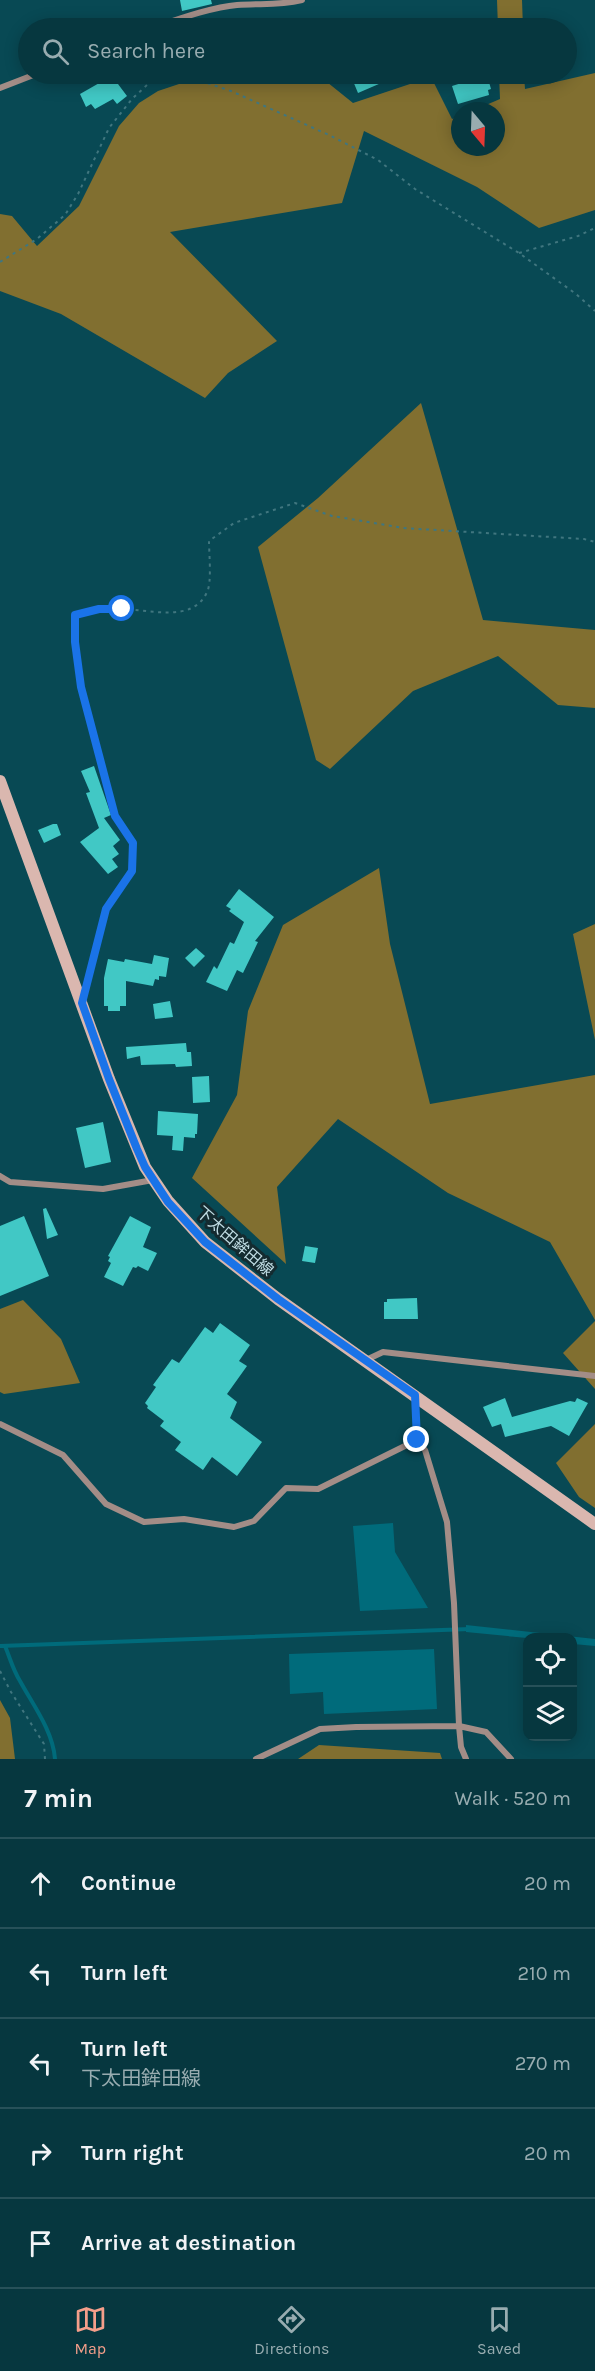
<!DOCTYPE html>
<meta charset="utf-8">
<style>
:root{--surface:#06373f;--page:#14424a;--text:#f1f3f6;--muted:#98acb0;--line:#275159;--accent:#f49e8a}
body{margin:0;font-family:Karla,"Noto Sans JP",sans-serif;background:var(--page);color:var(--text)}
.controls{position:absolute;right:18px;bottom:18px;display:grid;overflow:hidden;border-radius:12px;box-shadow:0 3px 15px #0003}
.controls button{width:54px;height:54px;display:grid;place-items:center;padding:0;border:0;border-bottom:2px solid var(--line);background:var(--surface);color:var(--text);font:30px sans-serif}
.compass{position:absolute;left:451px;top:102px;width:54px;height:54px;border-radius:50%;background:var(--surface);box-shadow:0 3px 15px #0003;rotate:161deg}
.stop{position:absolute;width:18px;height:18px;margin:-14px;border:4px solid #1a73e8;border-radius:50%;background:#fff}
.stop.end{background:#1a73e8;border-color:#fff;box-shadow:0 2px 6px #0008}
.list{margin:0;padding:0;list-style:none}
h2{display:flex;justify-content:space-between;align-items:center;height:78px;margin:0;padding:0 24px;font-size:26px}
h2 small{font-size:20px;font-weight:400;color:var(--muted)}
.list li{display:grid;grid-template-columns:39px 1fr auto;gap:18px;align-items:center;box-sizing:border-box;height:90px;padding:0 24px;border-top:2px solid var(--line)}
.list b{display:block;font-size:22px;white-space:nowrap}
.list p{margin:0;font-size:20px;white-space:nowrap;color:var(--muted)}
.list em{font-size:20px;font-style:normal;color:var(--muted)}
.icon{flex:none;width:33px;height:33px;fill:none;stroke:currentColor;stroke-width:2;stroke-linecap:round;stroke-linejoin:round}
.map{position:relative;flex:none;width:595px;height:1759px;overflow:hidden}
.search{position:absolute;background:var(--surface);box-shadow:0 3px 15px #0003;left:18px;right:18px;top:18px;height:66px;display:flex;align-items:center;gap:15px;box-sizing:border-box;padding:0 21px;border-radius:33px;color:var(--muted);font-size:22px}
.sheet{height:528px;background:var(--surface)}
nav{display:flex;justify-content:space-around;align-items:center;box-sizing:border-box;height:84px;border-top:2px solid var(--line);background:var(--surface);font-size:16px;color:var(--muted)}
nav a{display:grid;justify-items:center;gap:3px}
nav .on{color:var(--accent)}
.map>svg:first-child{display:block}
.forest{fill:#816f30}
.water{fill:#006b7b}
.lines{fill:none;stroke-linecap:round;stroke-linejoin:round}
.stream{stroke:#006b7b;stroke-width:4}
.building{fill:#41c8c5}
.path{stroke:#40767f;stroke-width:2;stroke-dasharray:3 4.5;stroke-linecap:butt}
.minor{stroke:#a38d87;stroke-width:6}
.secondary{stroke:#dab7af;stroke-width:12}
.route{stroke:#1a73e8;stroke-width:8}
.labels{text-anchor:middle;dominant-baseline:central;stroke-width:6;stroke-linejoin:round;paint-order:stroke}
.street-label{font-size:16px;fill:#c0dce3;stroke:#142b30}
</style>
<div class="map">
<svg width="595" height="1759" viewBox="0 0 595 1759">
<rect width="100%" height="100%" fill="#084954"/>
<path class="forest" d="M497 0H522L523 28H498Z
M595 73V210L539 228 477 187 364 131 342 203 170 232 277 341 228 373 205 398 61 314 0 291V214L12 216 37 246 79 206 119 126 139 103 158 91 209 74H317L353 103 431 77 452 119 460 116V147H496V111H472L500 99 499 74H524L525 89Z
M421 403 483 620 595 630V708L558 705 498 656 413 691 330 769 316 760 258 547 318 498Z
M379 868 390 944 430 1104 595 1075V1320L550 1242 448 1193 338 1119 277 1187 286 1264 192 1178 237 1095 248 1011 283 925Z
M595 924V1040L573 934Z
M23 1300 61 1339 80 1383 4 1394 0 1392V1309Z
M595 1321V1389L563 1353Z
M595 1424V1508L579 1497 556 1463Z
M0 1700 10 1718 15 1759H0Z
M319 1745 440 1753 442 1759H298Z"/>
<path class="water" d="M393 1523 395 1552 428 1608 360 1611 353 1526Z
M466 1625 595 1639V1646L573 1644 572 1638H527L466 1632Z
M434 1649 437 1709 324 1714 323 1692 290 1694 289 1654Z"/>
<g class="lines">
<path class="stream" d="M0 1646 470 1629
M5 1646C10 1658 13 1670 20 1681 33 1705 53 1731 55 1759"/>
</g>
<path class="building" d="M180 0H211L212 4 182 11Z
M115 74H137L118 84 127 96 117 104 113 99 95 109 91 104 86 107 80 94Z
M370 74H402L358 93 353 81Z
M487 75 491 89 488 90 489 95 458 104 452 86Z
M94 766 111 815 104 818 120 840 113 846 119 854 112 859 118 867 108 874 80 842 99 828 86 793 90 792 81 771Z
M53 824H57L61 835 44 843 38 830Z
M239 889 274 917 255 941 258 942 243 973 237 970 227 991 206 982 214 966 217 969 230 942 234 944 244 922 229 911 231 909 226 906Z
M196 948 205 956 194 967 185 958Z
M154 955 169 958 166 977 159 976V980L155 979 153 986 126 981V1006H120V1011H108V1006H104V978L108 959 124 962 125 959 152 964Z
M170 1001 173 1017 155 1019 153 1004Z
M186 1043 187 1052H191L192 1066 176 1067 175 1064 141 1065 140 1056 127 1059 126 1047Z
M209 1076 210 1102 193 1103 192 1077Z
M158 1111 198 1114 197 1134H195V1138L184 1137 183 1151 172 1150 173 1136 157 1135Z
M103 1122 111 1162 85 1168 76 1128Z
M46 1208 58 1235 47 1239 43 1209Z
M24 1216 49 1276 0 1296V1226Z
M130 1216 151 1227 143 1247 157 1253 148 1271 138 1266 136 1268 133 1267 123 1286 104 1277 111 1263 108 1261 110 1257 108 1256Z
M305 1246 318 1248 315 1263 302 1261Z
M417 1298 418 1319H384V1302H387V1299Z
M220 1323 250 1345 239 1361 247 1366 227 1394 237 1402 230 1418 262 1442 237 1476 212 1457 203 1470 175 1450 181 1442 160 1426 164 1421 147 1408 148 1406 145 1403 156 1387 153 1385 172 1359 179 1363 205 1327 213 1333Z
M505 1398 512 1417 570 1401 575 1402 577 1398 588 1403 569 1436 551 1426 505 1437 501 1424 492 1427 483 1407Z"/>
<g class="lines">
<path class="path" d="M519 253 578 236 595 228
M0 262 37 239 65 215 78 194 109 128 132 99 147 85 170 74 189 77 231 91 329 135 378 160 415 189 519 253 576 294 595 311
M87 983 106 909 132 871 133 843 115 816 81 687 75 642V615C91 611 105 608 122 609 148 609 193 624 207 592 212 583 209 553 209 541L234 523 295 503 332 516 403 528 584 539 595 542
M0 1671 11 1692 44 1744 45 1759"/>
<path class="minor" d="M152 28C176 20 212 7 237 5 262 3 277 6 302 0
M0 88 36 74
M0 1176 10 1182 103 1189 153 1180
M366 1360 383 1352 595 1376
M415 1398 417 1440 425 1450 447 1522 454 1603 459 1726 461 1747 466 1759
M0 1424 63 1455 106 1504 144 1522 184 1519 234 1527 254 1521 286 1488 318 1489 417 1440
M256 1759 320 1729 356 1727 459 1726 486 1732 511 1759"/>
<path class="secondary" d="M0 781 109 1079 145 1167 168 1201 205 1242 278 1299 595 1524"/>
</g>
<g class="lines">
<path class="route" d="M122 609H99L75 615V642L81 687 115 816 133 843 132 871 106 909 82 1003 109 1079 137 1149 145 1167 168 1202 205 1242 278 1299 415 1395 417 1440"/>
</g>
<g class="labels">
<g class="street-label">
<text transform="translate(235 1241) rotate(41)">下太田鉾田線</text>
</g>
</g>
</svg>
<div class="controls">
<button><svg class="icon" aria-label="locate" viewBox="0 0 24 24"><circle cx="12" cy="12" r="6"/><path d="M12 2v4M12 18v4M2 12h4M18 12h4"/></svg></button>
<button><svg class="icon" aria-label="layers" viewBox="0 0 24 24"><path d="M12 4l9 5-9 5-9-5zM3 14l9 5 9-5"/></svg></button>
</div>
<svg class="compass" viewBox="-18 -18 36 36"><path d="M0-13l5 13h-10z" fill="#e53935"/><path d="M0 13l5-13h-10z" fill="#98acb0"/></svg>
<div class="stop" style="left:122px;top:609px"></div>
<div class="stop end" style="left:417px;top:1440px"></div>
<div class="search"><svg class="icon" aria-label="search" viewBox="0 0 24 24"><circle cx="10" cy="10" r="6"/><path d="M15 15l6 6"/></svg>Search here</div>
</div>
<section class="sheet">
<h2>7 min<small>Walk · 520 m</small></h2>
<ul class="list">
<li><svg class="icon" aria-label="ahead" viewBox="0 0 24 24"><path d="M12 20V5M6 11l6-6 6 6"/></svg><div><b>Continue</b></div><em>20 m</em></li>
<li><svg class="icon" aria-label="left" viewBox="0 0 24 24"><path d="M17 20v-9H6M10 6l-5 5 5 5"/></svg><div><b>Turn left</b></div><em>210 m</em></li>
<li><svg class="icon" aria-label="left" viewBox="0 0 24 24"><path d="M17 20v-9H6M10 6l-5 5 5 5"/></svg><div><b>Turn left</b><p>下太田鉾田線</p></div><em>270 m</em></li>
<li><svg class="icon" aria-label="right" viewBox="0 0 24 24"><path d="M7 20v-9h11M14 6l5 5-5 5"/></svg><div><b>Turn right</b></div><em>20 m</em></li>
<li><svg class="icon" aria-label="arrive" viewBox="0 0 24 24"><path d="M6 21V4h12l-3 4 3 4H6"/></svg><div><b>Arrive at destination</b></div></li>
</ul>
</section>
<nav>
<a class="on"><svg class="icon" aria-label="map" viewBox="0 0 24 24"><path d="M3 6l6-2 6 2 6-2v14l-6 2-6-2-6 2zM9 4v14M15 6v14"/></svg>Map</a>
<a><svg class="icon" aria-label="directions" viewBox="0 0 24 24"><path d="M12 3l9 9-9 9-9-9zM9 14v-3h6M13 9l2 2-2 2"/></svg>Directions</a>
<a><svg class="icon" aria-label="saved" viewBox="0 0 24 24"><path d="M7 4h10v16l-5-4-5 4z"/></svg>Saved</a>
</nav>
